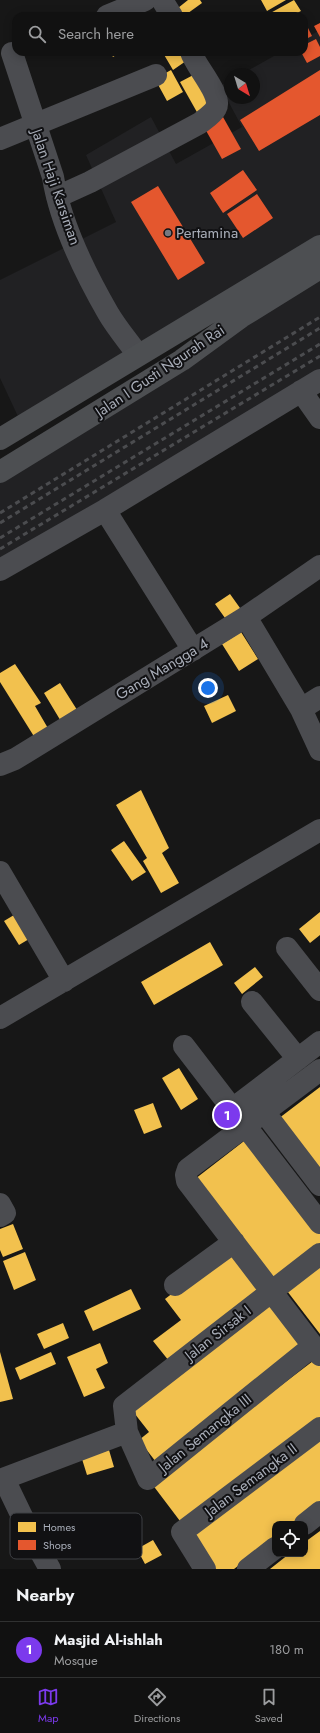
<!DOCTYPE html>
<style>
:root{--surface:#111;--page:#1a1a1a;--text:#f1f3f6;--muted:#9c9d9f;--line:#303131;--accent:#7c3aed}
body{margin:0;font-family:Jost,sans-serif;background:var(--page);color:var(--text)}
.controls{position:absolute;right:12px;bottom:12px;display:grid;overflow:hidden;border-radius:8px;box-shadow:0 2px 10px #0003}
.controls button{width:36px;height:36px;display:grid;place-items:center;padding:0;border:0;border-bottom:1px solid var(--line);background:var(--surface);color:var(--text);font:20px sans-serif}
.compass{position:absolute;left:224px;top:68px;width:36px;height:36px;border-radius:50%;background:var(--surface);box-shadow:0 2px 10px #0003;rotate:142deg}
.you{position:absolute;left:208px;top:688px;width:14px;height:14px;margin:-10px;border:3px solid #fff;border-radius:50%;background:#1a73e8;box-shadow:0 0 0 6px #1a73e833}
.badge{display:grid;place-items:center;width:26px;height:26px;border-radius:50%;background:var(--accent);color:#fff;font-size:13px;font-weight:700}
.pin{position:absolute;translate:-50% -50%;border:2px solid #fff;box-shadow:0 1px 4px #0006}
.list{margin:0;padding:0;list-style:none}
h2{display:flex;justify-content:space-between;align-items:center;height:52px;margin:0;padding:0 16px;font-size:17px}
h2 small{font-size:13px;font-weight:400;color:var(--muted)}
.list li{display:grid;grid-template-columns:26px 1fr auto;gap:12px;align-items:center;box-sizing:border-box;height:56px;padding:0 16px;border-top:1px solid var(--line)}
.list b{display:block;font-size:15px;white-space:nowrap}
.list p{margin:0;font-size:13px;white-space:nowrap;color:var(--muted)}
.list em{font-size:13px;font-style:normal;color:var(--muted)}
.icon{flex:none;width:22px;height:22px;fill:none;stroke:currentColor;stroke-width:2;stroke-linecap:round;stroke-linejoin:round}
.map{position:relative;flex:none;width:320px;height:1569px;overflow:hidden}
.search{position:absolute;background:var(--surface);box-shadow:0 2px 10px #0003;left:12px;right:12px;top:12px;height:44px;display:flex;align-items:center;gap:10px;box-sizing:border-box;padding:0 14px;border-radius:12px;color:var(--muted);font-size:15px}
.sheet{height:108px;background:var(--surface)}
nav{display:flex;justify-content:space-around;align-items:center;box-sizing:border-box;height:56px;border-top:1px solid var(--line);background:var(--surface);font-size:11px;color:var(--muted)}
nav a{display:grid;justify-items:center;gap:2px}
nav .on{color:var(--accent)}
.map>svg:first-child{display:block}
.built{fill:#212123}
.homes{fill:#f2c14e}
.shops{fill:#e4572e}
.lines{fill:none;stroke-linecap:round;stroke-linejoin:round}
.minor{stroke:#4b4c50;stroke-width:22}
.major{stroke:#4d4f52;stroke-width:22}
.rail{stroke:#4b4c4f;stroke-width:3;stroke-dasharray:5 4;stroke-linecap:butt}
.poi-dot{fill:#757880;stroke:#111113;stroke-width:1.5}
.labels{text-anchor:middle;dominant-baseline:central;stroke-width:4;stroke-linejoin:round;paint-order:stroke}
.street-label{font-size:15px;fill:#a8adb8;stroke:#111113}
.poi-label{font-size:15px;fill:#a8adb8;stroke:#111113;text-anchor:start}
.key{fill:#111113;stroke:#3e4045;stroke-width:1}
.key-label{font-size:11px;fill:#a8adb8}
</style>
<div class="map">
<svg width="320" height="1569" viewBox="0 0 320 1569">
<rect width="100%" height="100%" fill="#171717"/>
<path class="built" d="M320 30V246L22 425 0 378V280L116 222 86 155 151 117 176 164 242 127 220 86 230 81V98H254V74H242L281 52H304V39Z
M320 268V370L0 562V472Z"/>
<path class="homes" d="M188 0H200L202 3 184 16 178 8Z
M261 0H286L267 11Z
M294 0 301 11 291 16H265Z
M110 52H121L113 57Z
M165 52H180L186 61 173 70 163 53Z
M171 70 183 92 167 101 155 79Z
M199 72 217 104 198 114 180 82Z
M230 594 245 615 230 625 215 604Z
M241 632 258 659 239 671 222 644Z
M15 664 41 703 35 706 49 730 35 738 0 682V673Z
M60 683 79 713 62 723 44 693Z
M228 695 236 711 212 723 204 706Z
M141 790 169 848 162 853 179 883 161 893 143 861 147 858 116 805Z
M124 841 146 872 132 881 111 850Z
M320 912V935L310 943 299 929Z
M14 915 29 939 19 945 4 921Z
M210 942 223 965 154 1005 141 982Z
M255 967 263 977 242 994 234 983Z
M179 1068 198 1099 181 1110 162 1078Z
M320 1087V1183L274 1122Z
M153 1103 162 1127 144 1134 134 1110Z
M248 1138 320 1232V1249L275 1283 195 1179Z
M13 1224 23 1249 3 1257 0 1250V1229Z
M232 1248 264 1289 169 1361 153 1341 181 1320 165 1299Z
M25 1252 36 1280 14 1290 3 1261Z
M320 1259V1334L284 1287Z
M131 1289 141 1309 93 1331 84 1311Z
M273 1300 308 1346 156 1462 139 1440 149 1432 131 1409Z
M63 1323 69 1338 44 1349 37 1334Z
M100 1343 108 1363 96 1369 105 1388 84 1397 67 1357Z
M0 1352 13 1399 0 1402Z
M51 1352 56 1364 20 1380 15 1368Z
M317 1358 320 1362V1420L183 1525 152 1484Z
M320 1436V1504L293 1524H275V1538L234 1569H214L189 1536Z
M109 1450 114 1467 87 1475 82 1459Z
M320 1531V1569H270L289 1554H305V1542Z
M153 1540 162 1555 145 1564 137 1549Z"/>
<path class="shops" d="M304 20 312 36 304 40Z
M320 23V37L314 26Z
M316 39 320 47V56L307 63 301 52H304V45Z
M320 70V115L259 151 240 120Z
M223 117 241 149 222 159 204 127Z
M243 170 257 190 223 213 210 193Z
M158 186 205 263 178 280 131 202Z
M257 194 273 218 243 238 227 214Z"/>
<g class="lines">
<path class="minor" d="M162 0 172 16
M107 16 145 0
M12 53 53 177C60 222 85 273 108 313 116 327 128 341 138 355
M0 139 156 75
M57 197 90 182 200 123C205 119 213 114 216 108 223 96 195 66 191 52
M301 391 320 418
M105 510 193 650
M0 570 105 510 320 380
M246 617 301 709 320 750
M301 709 320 697
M0 765 15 759 246 617 320 566
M0 872 64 981
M287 948 320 990
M252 1002 298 1059
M0 1018 320 830
M184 1046 320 1223
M320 1070 188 1169 186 1175 187 1181 320 1355
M252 1096 320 1185
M239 1104 320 1042
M0 1204 5 1213 0 1216
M175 1285 234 1242
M313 1346 148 1479 127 1432 124 1406 320 1254
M4 1479 30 1533 50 1569
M0 1480 127 1432
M305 1524 320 1512
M205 1569 182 1532 320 1428
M248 1569 275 1548"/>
<path class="major" d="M0 439 320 246
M0 472 182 360 241 317 320 268"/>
<path class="rail" d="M0 513 320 317
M0 523 320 328
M0 538 320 344
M0 549 320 356"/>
</g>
<circle class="poi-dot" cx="168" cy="233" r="4"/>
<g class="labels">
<g class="street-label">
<text transform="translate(56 187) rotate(71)">Jalan Haji Karsiman</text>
<text transform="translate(160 371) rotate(-34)">Jalan I Gusti Ngurah Rai</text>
<text transform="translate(162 669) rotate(-31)">Gang Mangga 4</text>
<text transform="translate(218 1333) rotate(-38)">Jalan Sirsak I</text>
<text transform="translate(205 1433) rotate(-39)">Jalan Semangka III</text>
<text transform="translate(251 1480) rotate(-37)">Jalan Semangka II</text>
</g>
<g class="poi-label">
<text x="176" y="233">Pertamina</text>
</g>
</g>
<rect x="10" y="1513" width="132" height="46" rx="6" class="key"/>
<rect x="18" y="1522" width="18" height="10" fill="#f2c14e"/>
<rect x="18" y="1540" width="18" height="10" fill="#e4572e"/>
<g class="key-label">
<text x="43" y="1531">Homes</text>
<text x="43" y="1549">Shops</text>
</g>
</svg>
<div class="controls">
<button><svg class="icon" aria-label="locate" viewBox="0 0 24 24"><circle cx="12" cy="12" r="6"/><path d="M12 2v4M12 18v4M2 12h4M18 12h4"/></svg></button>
</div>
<svg class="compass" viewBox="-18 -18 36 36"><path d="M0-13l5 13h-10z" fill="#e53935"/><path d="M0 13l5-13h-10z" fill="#9c9d9f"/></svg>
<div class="you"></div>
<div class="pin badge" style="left:227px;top:1115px">1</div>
<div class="search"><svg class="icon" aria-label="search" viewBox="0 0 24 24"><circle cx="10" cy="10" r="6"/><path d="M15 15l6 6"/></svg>Search here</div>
</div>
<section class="sheet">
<h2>Nearby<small></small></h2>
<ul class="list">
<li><span class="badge">1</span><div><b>Masjid Al-ishlah</b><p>Mosque</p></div><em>180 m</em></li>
</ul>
</section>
<nav>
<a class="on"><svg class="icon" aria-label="map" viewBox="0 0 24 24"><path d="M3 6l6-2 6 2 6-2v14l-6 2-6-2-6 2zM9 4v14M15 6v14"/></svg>Map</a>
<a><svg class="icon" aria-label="directions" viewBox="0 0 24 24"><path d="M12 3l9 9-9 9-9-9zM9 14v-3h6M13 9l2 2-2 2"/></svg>Directions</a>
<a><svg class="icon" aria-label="saved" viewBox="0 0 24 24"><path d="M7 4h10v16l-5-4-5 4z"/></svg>Saved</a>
</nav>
